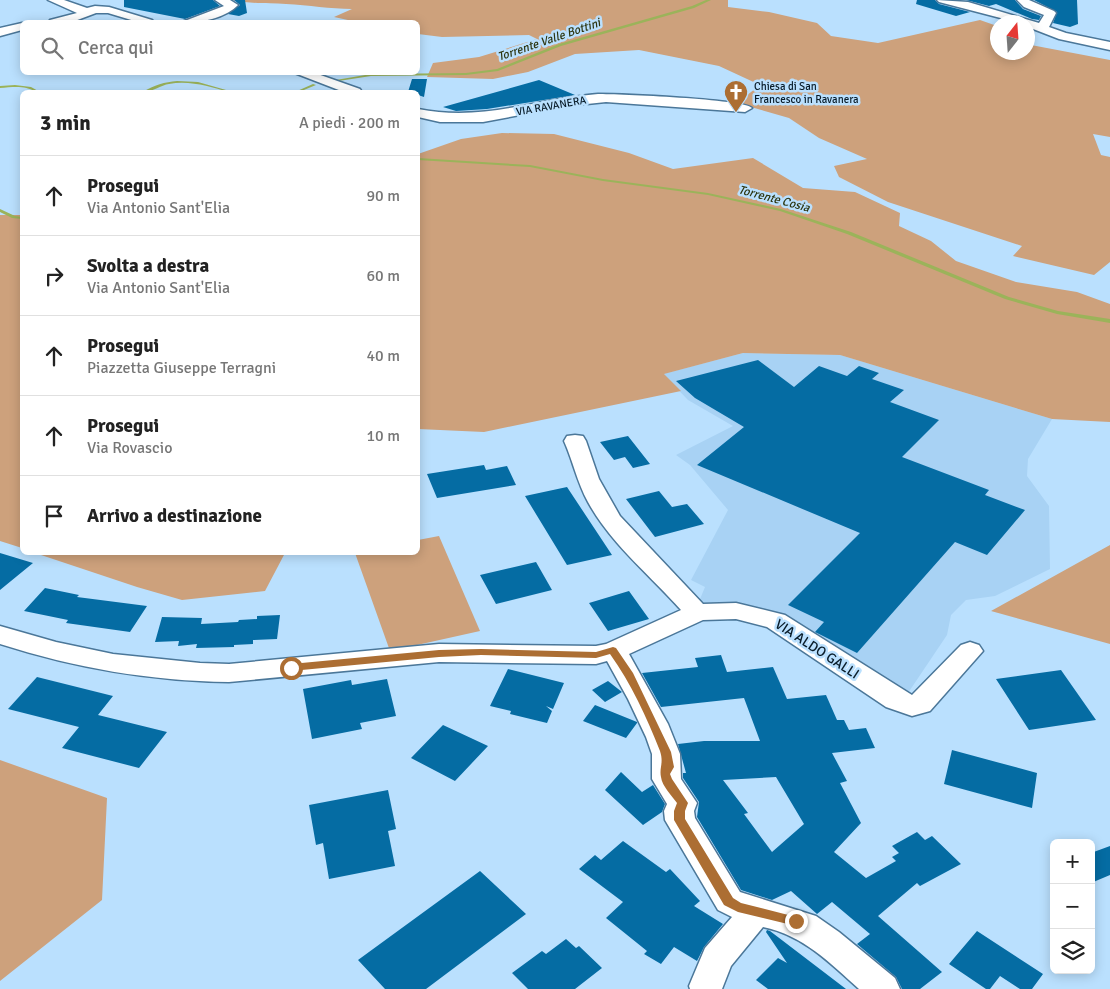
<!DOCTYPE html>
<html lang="it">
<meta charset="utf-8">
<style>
:root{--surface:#fff;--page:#f2f2f2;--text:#222;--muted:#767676;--line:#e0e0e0}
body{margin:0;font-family:Signika,sans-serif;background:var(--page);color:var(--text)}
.controls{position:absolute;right:15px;bottom:15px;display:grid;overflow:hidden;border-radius:8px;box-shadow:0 2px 12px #0003}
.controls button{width:45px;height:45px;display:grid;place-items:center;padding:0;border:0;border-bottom:1px solid var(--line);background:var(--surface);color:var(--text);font:25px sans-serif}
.compass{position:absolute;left:990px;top:15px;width:45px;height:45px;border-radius:50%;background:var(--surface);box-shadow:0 2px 12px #0003;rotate:17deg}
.stop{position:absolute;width:15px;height:15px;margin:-11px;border:4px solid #ac6e33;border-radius:50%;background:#fff}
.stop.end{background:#ac6e33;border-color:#fff;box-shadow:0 1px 5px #0008}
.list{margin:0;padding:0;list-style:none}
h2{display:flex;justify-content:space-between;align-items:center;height:65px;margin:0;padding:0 20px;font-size:21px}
h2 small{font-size:16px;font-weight:400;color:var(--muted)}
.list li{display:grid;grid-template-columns:32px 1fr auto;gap:15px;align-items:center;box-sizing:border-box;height:80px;padding:0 20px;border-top:1px solid var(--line)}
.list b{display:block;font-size:19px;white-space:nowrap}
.list p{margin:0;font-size:16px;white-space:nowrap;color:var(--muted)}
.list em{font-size:16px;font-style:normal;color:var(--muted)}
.icon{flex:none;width:28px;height:28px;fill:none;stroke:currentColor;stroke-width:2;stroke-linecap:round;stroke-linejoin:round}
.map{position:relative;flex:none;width:1110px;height:989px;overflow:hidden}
.search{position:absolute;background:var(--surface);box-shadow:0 2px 12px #0003;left:20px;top:20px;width:400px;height:55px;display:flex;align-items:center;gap:12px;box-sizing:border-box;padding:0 18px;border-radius:8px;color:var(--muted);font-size:19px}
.panel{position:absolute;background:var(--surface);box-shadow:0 2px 12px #0003;left:20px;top:90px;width:400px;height:465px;border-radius:8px}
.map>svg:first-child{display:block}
.built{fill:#a8d2f4}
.green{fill:#cda17c}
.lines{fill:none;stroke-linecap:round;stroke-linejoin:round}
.stream{fill:#9bb35a;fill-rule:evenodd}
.building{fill:#056ca3;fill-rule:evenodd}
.minor-casing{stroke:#4b7799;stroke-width:3}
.minor{fill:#fff;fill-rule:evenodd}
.route{fill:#ac6e33}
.labels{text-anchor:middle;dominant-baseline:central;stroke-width:5;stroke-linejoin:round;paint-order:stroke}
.far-poi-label{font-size:11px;fill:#091c29;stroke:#bae0fe;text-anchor:start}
.far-street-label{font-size:11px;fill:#091c29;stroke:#bae0fe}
.far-water-label{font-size:12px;font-style:italic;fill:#2c3510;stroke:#bae0fe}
.street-label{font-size:14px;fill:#091c29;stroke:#bae0fe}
</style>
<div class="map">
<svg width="1110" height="989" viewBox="0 0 1110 989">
<rect width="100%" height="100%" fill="#bae0fe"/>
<path class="built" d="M743 353 840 355 1052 419 1028 459 1027 476 1049 506 1050 569 995 596 966 600 951 615 947 635 908 693 783 618 749 606 698 604 705 587 691 580 728 510 690 465 676 455 733 426 688 400 663 374Z"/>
<path class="green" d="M232 0H728V7L769 12 817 23 831 36 878 43 980 20 997 26 998 52H1028V41L1031 45 1110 60V137L1093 134 1101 155 1110 157V262L1094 275 1013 256 1022 246 888 202 839 177 834 166 867 159 819 138 789 118 737 103 760 85 719 66 639 50 575 54 528 72 493 79 427 77 433 63 479 57 537 39 529 35 442 37 418 34V22H357L334 17 352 9C330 9 309 5 286 4 268 3 251 4 232 0Z
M502 133 554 134 629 153 673 169 753 158 803 188 855 192 900 213 899 226 931 241 956 261 1016 282 1077 292 1110 304V422L1052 419 840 355 743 353 664 374 681 391 484 432 418 429V154L461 139Z
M0 215H22V548L0 541Z
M439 536 480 631 390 651 355 553 418 552V540Z
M1110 545V644L991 611Z
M35 553H285L265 591 182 600 137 587Z
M0 760 107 798 102 900 0 981Z"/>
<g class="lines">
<path class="stream" d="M706 0H711L694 8 561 46 498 71 466 75 371 76 332 82 330 81 371 74 466 73 497 69 559 44 692 6Z
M177 81 198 82 233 92H229C210 87 190 80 169 84 161 85 150 93 143 92 154 85 165 82 177 81Z
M313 84 316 85 299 92H295Z
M15 85 31 87 40 92H36C25 85 13 87 0 88V86Z
M418 158 530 165 603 179 708 193 781 209 851 232 1009 297 1058 311 1110 319V323L1057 314 1005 299 847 234 780 211 708 195 603 181 530 167 418 160Z
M0 209 15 216 22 217V219L12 218 0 212Z"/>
</g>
<path class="building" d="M124 0H213L220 6 185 19 124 7Z
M234 0H245L247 13 239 16 228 14 240 5Z
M917 0H935L939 4 970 12 956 16 916 4Z
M966 0H1015L1023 9 1041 16 1039 20 1032 19 996 4 989 6Z
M1034 0H1077L1078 24 1070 27 1053 23 1057 12Z
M412 79H427L424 97 418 95V92H408Z
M539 80 575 95 487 109 456 111 443 107Z
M758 360 794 387 819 366 847 376 859 366 879 373 872 379 904 390 890 402 939 420 902 457 989 490 985 495 1025 510 987 555 955 542 857 653 815 632 824 622 788 605 860 533 697 465 744 427 695 398 676 381Z
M628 436 650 464 633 468 625 457 614 460 600 442Z
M484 465 486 470 507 466 516 485 437 498 427 474Z
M567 487 612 555 567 565 525 496Z
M659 491 672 507 687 504 704 524 655 537 626 499Z
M0 553 33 563 0 590Z
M536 562 552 590 496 604 480 575Z
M45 588 79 595 77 597 147 606 130 632 66 623 68 620 24 611Z
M629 591 649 619 608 631 589 603Z
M280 615 277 639 253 640V644L234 645V647L196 648 197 644 178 646 179 641 155 642 162 617 202 618 201 624 238 622 239 620 257 619V616Z
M721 655 727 672 773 667 787 699 826 695 837 720H844L849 730 866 728 875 748 832 753 847 781 840 783 861 823 834 852 866 878 896 861 892 857 899 853 892 846 917 832 925 840 932 836 961 864 920 886 917 883 878 916 942 972 920 989H902L896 977 857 944 870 934 832 902 817 914 791 891 772 900 741 890 697 817 699 802 683 778V773H686L678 744 704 741H760L744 698 661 707 642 673 698 667 695 658ZM776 777 804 824 772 852 744 814 748 813 723 780Z
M508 669 564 683 553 709 546 706 552 711 547 723 510 714 511 711 490 706Z
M1061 670 1096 720 1029 730 996 679Z
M37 677 113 696 98 715 167 732 139 768 62 748 79 727 8 709Z
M387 679 396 716 360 723 362 729 312 739 303 689 351 680 352 685Z
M608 681 622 692 605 702 592 690Z
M595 705 637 722V723L626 738 583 721Z
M443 725 488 746 455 781 411 758Z
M952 750 1037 773 1032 808 944 784Z
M621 772 642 792 653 785 665 804 662 812 643 825 605 790Z
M388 790 396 829 388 831 395 866 329 879 323 843 316 845 309 805Z
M623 841 666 872 670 869 700 901 694 906 723 924 704 947 697 961 674 947 661 964 644 954 647 951 606 918 623 902 579 869 595 855 601 860Z
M1110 846V875L1091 883V853Z
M480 871 526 914 426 989H385L358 960Z
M767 930 770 931 846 989H768L756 980 778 958 787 963 766 932Z
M977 931 1043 974 1032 989H1020L1000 976 990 989H986L949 964Z
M566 939 576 948 579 946 602 968 575 989H528L512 973 542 951 546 954Z"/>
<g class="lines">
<g class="minor-casing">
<path id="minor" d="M48 0H64L87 8 95 6 109 7 152 20 154 22H138L108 13H96L72 22H49L50 20 77 13Z
M215 0H230L238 5C226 18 198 24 182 22L224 6Z
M937 0 968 2 1039 23 1044 15 1024 7 1017 0H1029L1054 11 1056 13 1049 27 1066 33 1110 42V50L1059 39 1028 27V22H1016L939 2Z
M22 23V30L0 36V28Z
M292 72H312L360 89 362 92H344Z
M598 94C617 94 745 99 752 108L745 112 606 102 568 106 483 122H440L418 117V109C484 122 534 99 598 94Z
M575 435 583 436 586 441 599 479 620 516 703 604 736 603 785 615 912 695 961 645 970 642 979 645 983 651 930 711 912 716 886 707 767 627 736 619 703 620 629 654 668 724 680 754 681 779 697 803 694 811 695 818 740 892 816 916 839 932 895 978 900 989H859C830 963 803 935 763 927L731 966 722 989H690L689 986 705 948 732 917 718 910 665 820 664 811 667 804 652 779V754L646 737 628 699 607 661 596 664 439 662 229 682C150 681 75 668 0 644V626L56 642 113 654 200 663 229 664 439 644 596 646 606 644 681 610C650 575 611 544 588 502 577 482 573 461 564 441L567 436Z"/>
</g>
<use href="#minor" class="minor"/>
</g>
<path class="route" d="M613 647 616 648 633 673 671 752 674 767 670 774 672 779 688 803 685 811V819L733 898 741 903 800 918V925L796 926 738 912 724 905 674 820V811L677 803C672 796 662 786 661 777 659 768 664 763 660 751 647 718 631 683 610 654L596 658 481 655 439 657 291 671 286 668 291 664 439 650 481 649 596 652Z"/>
<defs>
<g id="church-pin" transform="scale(1.25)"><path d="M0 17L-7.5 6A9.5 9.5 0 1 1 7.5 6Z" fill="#ac6e33" stroke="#bae0fe"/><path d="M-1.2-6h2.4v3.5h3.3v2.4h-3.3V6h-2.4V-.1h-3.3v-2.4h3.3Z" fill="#fff"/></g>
</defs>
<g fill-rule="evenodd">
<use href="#church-pin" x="736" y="92"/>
</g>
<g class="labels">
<g class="far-poi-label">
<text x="754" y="86">Chiesa di San<tspan x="754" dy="13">Francesco in Ravanera</tspan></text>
</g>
<g class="far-street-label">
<text transform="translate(551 106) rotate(-10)">VIA RAVANERA</text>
</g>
<g class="far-water-label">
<text transform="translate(549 40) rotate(-19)">Torrente Valle Bottini</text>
<text transform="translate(774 199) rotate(15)">Torrente Cosia</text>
</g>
<g class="street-label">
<text transform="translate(817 649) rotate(33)">VIA ALDO GALLI</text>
</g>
</g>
</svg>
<div class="controls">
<button>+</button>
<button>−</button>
<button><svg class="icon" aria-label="layers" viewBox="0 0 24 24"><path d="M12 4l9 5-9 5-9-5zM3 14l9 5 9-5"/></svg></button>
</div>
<svg class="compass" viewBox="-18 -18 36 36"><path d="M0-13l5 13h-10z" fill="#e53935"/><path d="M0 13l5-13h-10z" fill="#767676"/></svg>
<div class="stop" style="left:291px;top:668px"></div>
<div class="stop end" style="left:796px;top:921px"></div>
<div class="search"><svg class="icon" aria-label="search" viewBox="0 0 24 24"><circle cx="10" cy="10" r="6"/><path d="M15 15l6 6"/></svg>Cerca qui</div>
<section class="panel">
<h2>3 min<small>A piedi · 200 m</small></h2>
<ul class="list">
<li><svg class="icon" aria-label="ahead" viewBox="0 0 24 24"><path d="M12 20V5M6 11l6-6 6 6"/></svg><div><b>Prosegui</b><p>Via Antonio Sant'Elia</p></div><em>90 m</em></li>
<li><svg class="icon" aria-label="right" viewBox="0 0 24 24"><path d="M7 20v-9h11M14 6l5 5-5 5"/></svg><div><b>Svolta a destra</b><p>Via Antonio Sant'Elia</p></div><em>60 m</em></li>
<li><svg class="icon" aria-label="ahead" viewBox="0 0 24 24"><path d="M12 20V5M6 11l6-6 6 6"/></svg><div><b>Prosegui</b><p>Piazzetta Giuseppe Terragni</p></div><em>40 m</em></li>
<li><svg class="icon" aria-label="ahead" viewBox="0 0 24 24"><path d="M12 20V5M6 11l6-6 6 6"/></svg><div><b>Prosegui</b><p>Via Rovascio</p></div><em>10 m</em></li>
<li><svg class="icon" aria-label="arrive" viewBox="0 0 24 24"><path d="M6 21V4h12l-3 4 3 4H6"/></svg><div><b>Arrivo a destinazione</b></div></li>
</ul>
</section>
</div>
